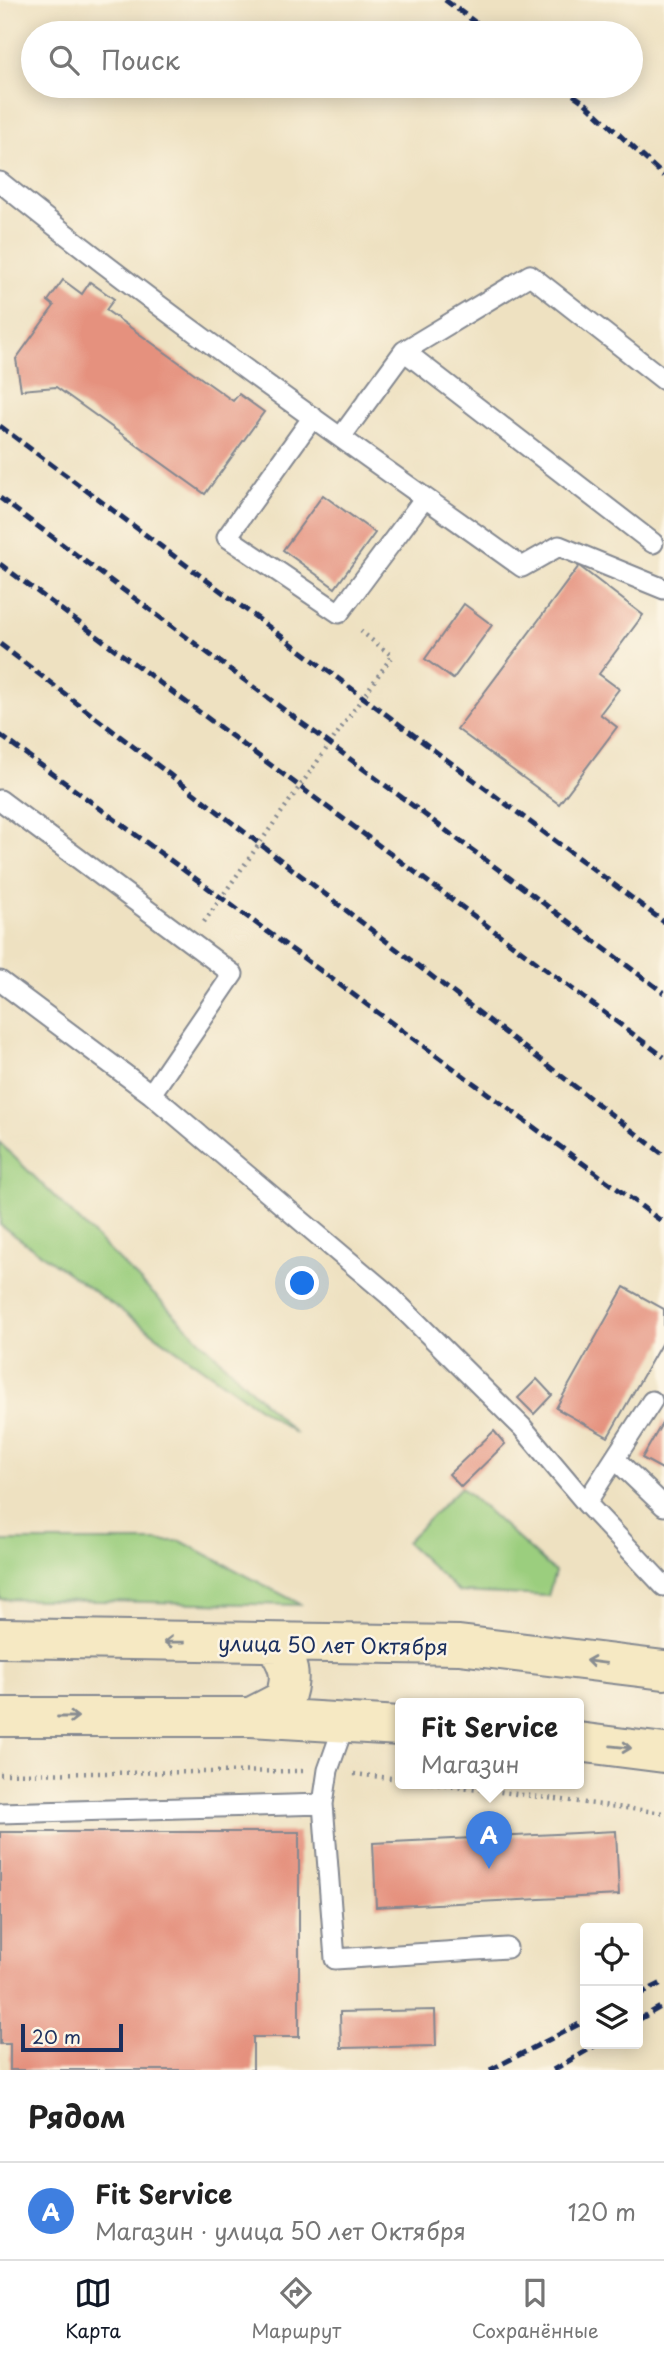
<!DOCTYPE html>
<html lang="ru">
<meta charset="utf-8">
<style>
:root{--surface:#fff;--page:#f6f6f6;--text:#222;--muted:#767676;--line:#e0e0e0;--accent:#111827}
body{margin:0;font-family:"Playpen Sans",sans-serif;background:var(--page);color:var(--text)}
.controls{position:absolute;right:21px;bottom:21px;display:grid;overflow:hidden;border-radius:7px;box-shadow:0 4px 18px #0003}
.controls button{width:63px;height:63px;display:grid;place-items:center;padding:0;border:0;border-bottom:2px solid var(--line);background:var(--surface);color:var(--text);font:35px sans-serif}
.scale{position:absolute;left:21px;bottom:18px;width:102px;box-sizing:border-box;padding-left:7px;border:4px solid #1b2f5e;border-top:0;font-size:19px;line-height:24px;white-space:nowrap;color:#1b2f5e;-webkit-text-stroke:5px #fcf5e5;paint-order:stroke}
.you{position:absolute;left:303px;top:1284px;width:24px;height:24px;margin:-18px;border:5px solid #fff;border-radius:50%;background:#1a73e8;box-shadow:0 0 0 10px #1a73e833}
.badge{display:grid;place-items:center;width:46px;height:46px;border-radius:50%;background:var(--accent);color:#fff;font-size:23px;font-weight:700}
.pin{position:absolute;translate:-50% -58px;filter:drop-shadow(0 2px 4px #0008)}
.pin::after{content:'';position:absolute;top:37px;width:24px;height:21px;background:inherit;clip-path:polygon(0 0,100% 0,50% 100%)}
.popup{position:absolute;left:395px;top:1698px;width:189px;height:91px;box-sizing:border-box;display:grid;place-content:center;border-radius:7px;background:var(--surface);filter:drop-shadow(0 2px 5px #0005);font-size:23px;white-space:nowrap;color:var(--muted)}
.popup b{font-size:26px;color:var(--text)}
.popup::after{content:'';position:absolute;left:50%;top:100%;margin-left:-14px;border:14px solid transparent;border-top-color:var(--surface)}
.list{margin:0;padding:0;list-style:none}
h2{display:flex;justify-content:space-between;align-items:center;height:91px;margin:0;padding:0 28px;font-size:30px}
h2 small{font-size:23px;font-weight:400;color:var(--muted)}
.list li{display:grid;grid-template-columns:46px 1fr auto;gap:21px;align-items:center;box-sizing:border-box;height:98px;padding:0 28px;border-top:2px solid var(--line)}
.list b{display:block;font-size:26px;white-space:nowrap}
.list p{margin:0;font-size:23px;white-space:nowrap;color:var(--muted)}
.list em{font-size:23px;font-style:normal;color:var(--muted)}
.icon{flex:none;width:38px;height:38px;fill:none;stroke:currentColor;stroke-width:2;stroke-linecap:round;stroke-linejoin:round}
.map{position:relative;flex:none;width:664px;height:2070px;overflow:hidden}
.search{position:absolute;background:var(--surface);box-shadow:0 4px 18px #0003;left:21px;right:21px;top:21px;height:77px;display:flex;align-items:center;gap:18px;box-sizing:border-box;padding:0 24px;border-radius:38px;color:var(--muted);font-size:26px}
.sheet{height:189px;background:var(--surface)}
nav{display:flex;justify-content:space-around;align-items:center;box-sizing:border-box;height:98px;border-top:2px solid var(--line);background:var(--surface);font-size:19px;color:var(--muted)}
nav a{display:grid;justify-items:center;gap:4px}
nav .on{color:var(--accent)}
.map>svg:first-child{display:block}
.green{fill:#9bce7e;stroke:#5b7e6e;stroke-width:2}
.building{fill:#e5917e}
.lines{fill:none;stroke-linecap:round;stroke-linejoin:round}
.lane-casing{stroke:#848890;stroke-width:23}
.secondary-casing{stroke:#848890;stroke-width:42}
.path{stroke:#848890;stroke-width:4.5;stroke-dasharray:2 5;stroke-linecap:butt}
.lane{stroke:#fff;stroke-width:19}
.secondary{stroke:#f6e9c3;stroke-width:38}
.rail{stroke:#1b2f5e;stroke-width:5;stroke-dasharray:10 5;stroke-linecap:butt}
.oneway{stroke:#888c90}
.labels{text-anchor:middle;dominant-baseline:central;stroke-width:5;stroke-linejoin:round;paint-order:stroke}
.street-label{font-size:21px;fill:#1b2f5e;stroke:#fcf5e5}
</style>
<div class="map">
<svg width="664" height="2070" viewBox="0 0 664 2070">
<rect width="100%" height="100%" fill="#fcf5e5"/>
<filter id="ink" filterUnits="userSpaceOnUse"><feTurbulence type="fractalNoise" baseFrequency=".0143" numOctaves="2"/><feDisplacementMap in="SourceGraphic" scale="14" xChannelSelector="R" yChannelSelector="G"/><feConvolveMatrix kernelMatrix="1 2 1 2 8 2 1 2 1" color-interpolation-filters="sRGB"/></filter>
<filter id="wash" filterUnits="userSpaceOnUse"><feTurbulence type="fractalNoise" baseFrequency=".00686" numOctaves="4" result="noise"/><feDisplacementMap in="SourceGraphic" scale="28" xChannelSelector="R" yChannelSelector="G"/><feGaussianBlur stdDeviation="1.57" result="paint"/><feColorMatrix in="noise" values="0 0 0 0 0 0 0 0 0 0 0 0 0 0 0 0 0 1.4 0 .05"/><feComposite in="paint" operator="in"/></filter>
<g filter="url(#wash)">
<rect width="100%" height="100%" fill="#eee1c1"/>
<path class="green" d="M0 1143 296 1434 0 1225Z
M461 1487 555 1572 548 1596 459 1592 406 1542Z
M0 1541H181L302 1605 0 1599Z"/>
<g id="blocks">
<path class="building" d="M63 280 82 294 90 282 114 299 106 310 233 401 239 394 264 412 205 494 56 387 21 390 16 359 54 306 48 301Z
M323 495 375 533 335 588 283 550Z
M579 566 643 615 599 674 619 689 600 714 617 727 559 804 457 729Z
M464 604 492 625 453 679 425 659Z
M624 1287 664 1309V1339L608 1437 556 1408Z
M537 1379 552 1395 534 1414 518 1398Z
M664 1420V1470L642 1458Z
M494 1431 505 1444 461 1487 449 1474Z
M616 1831 619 1895 376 1907 373 1843Z
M0 1832H299V2037H253V2070H10V2044H0Z
M435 2010 436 2046 341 2048 340 2012Z"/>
</g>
</g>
<g filter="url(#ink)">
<use href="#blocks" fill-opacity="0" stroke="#848890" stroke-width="2"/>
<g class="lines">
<g class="lane-casing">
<path id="lane" d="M0 182C168 318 346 441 522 567L559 546 664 589
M404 351 530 275 664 380
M313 417 227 537 339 613 424 499
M341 437 404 351 653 543
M0 800 233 974 151 1094
M0 981 151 1094 390 1296 522 1427 586 1503 664 1586
M615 1459 664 1506
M586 1503 652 1401
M345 1722 328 1770 323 1804 335 1959 507 1948
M0 1813 323 1804"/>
</g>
<g class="secondary-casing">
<path id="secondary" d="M0 1638 459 1645 664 1670
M0 1717H251L400 1726
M251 1717 284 1700C293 1676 289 1664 275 1644
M578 1742 664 1753"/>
</g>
<path class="path" d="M204 922 392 656 358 629
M0 1774 304 1771
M354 1774 400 1779
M431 1783 664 1813"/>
<use href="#lane" class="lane"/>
<use href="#secondary" class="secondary"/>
<path class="rail" d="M445 0 490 33
M561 86 585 103 664 176
M0 426 664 922
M0 498 664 993
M0 564 664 1057
M0 644 664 1155
M0 735 664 1223
M638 1995 664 1982
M638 2020 664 2005
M490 2070 585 2021
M553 2070 598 2044"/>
</g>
<defs><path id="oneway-shaft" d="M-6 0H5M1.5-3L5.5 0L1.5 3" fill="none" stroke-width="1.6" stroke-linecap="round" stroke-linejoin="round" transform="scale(1.75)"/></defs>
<g class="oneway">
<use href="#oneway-shaft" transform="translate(174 1642) rotate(-179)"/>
<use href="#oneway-shaft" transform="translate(596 1662) rotate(-173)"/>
<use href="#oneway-shaft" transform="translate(68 1717)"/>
<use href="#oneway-shaft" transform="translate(621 1747) rotate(6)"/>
</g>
</g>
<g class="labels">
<g class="street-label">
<text transform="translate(333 1644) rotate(1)">улица 50 лет Октября</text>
</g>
</g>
</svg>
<div class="controls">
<button><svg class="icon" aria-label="locate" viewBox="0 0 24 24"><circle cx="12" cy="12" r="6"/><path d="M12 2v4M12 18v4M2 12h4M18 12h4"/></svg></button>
<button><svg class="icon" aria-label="layers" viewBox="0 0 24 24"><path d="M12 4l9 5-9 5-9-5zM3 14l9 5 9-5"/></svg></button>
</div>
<div class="scale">20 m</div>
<div class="you"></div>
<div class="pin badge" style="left:489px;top:1869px;background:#3f7fe0">A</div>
<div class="popup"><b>Fit Service</b>Магазин</div>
<div class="search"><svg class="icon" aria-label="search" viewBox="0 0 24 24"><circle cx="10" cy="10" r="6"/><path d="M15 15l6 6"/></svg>Поиск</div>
</div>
<section class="sheet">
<h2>Рядом<small></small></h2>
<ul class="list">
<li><span class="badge" style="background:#3f7fe0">A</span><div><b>Fit Service</b><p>Магазин · улица 50 лет Октября</p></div><em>120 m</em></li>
</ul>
</section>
<nav>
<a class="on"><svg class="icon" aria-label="map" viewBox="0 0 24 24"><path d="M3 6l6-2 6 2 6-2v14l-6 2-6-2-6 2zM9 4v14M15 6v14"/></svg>Карта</a>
<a><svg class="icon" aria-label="directions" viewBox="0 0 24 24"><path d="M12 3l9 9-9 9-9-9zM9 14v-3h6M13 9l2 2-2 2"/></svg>Маршрут</a>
<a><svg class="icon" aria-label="saved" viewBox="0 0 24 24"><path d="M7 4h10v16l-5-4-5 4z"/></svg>Сохранённые</a>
</nav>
